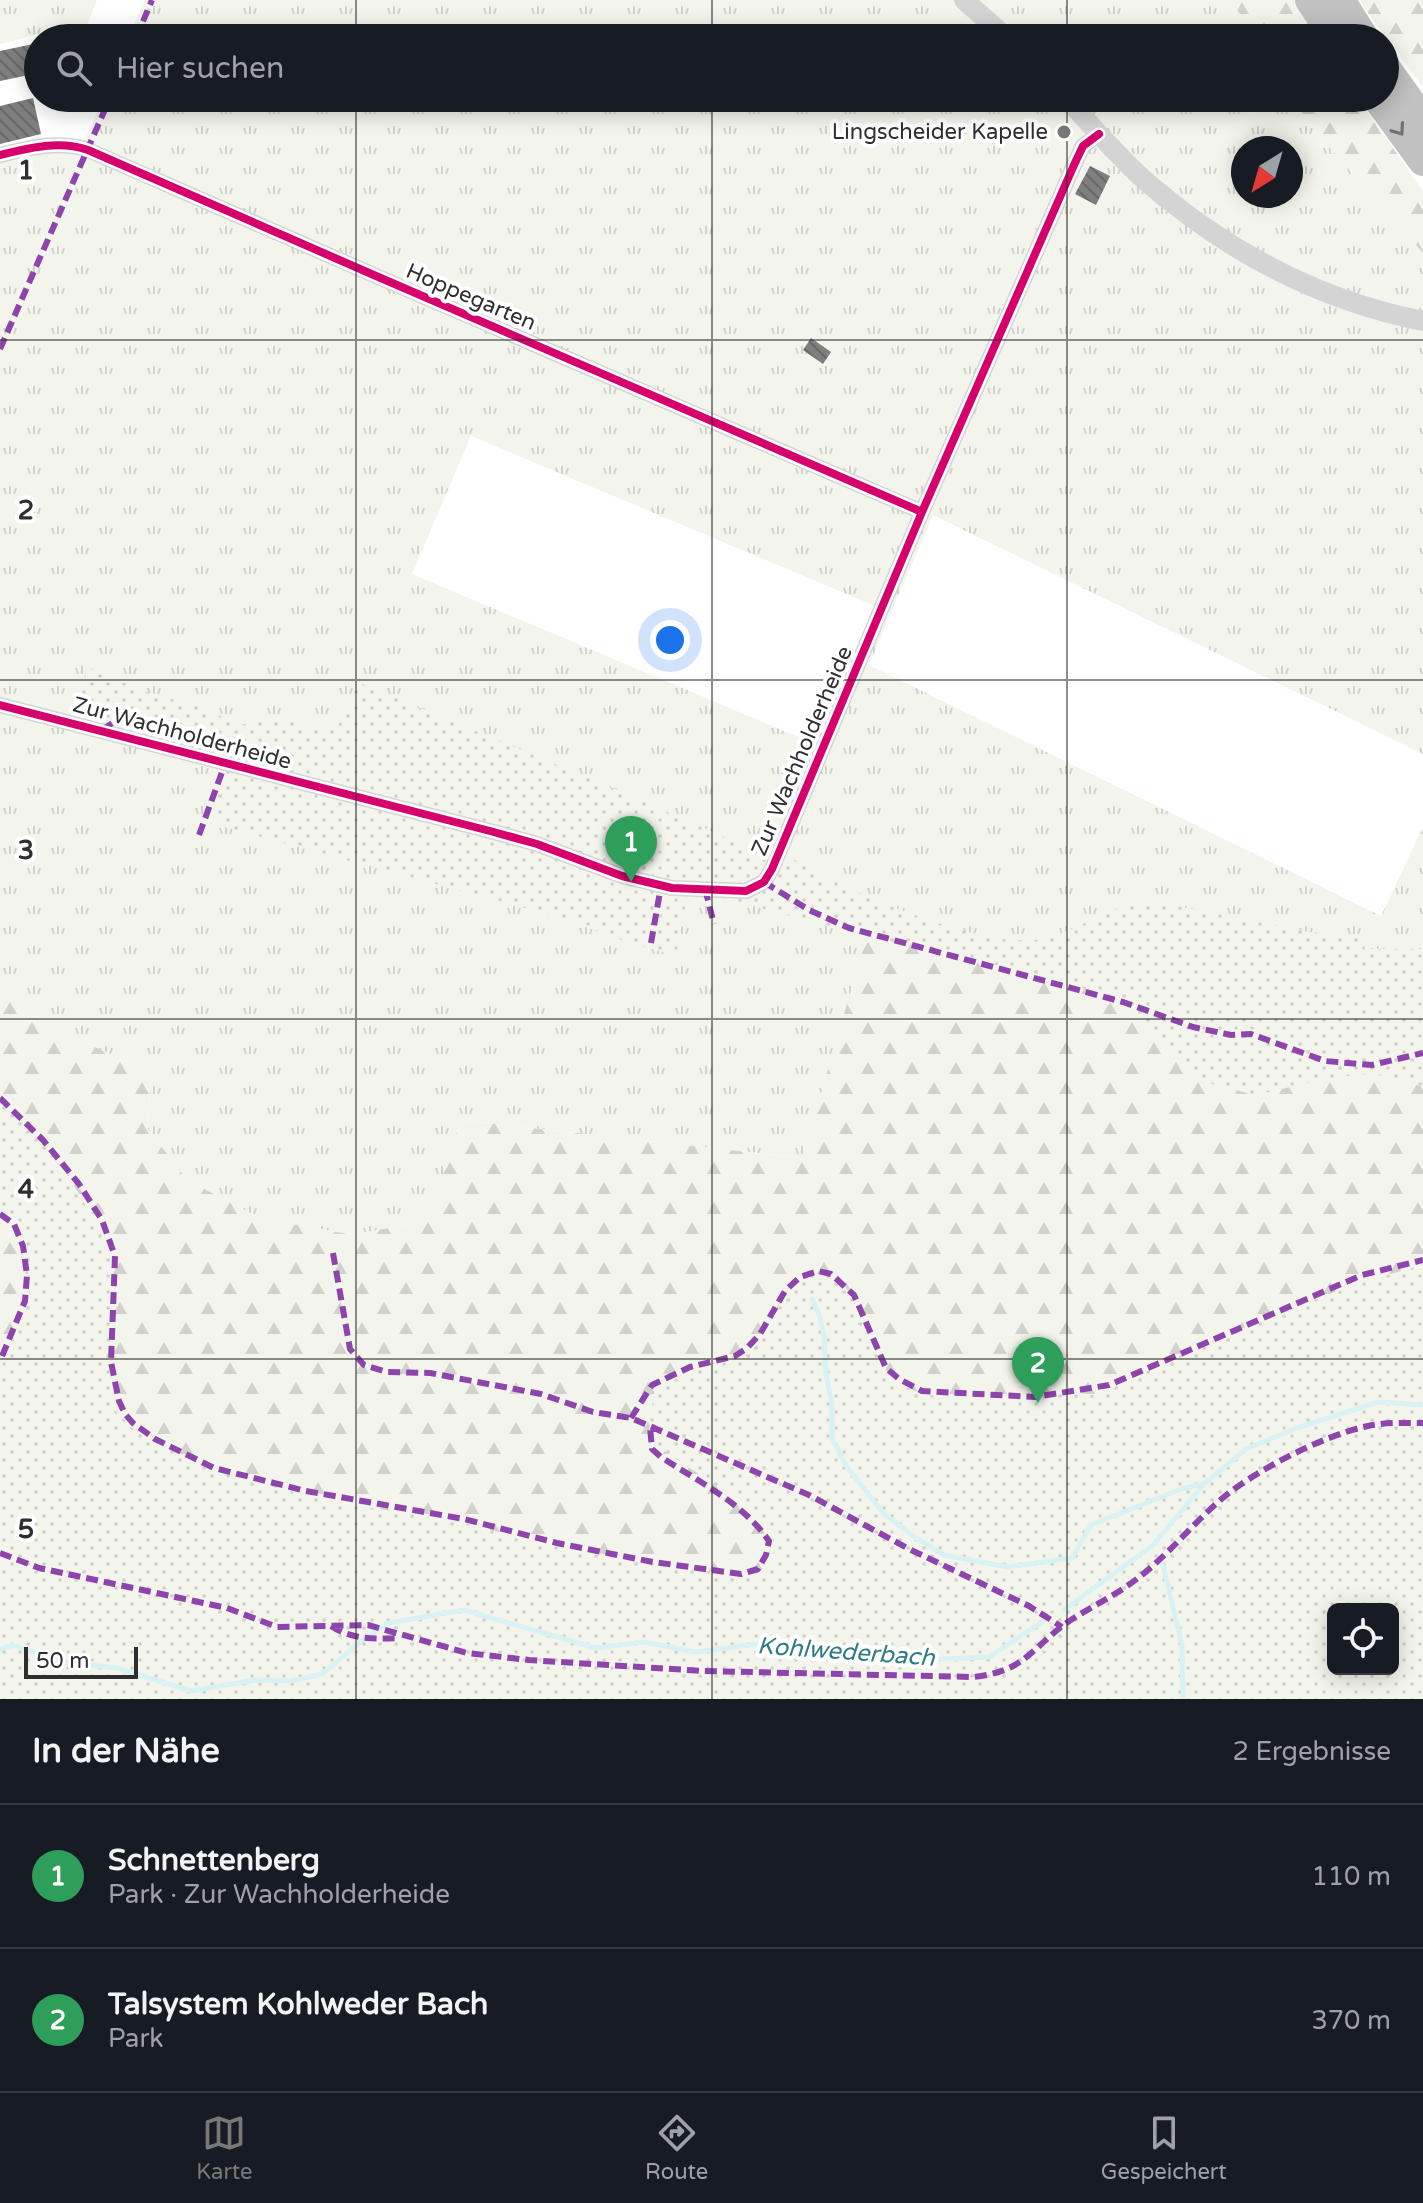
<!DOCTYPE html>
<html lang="de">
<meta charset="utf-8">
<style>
:root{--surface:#171b24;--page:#20242c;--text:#f1f3f6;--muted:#9ea1a6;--line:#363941;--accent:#787878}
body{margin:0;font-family:"Varela Round",sans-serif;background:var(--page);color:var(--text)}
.controls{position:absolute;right:24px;bottom:24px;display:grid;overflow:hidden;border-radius:12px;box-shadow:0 4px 20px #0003}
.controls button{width:72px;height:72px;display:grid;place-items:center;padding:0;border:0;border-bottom:2px solid var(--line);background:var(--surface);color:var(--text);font:40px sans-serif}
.compass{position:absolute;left:1231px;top:136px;width:72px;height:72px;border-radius:50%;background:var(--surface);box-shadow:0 4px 20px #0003;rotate:217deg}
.scale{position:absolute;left:24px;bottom:20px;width:114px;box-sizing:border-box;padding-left:8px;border:4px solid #2f2f2f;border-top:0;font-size:22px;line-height:28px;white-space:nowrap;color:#2f2f2f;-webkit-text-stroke:6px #fff;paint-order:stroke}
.you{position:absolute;left:670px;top:640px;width:28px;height:28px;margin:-20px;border:6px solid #fff;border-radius:50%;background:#1a73e8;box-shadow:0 0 0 12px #1a73e833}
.badge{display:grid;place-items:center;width:52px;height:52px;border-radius:50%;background:var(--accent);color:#fff;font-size:26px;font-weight:700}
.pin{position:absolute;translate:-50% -66px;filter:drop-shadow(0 2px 4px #0008)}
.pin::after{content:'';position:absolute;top:42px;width:28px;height:24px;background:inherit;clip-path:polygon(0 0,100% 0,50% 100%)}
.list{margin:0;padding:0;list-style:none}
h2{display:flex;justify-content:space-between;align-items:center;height:104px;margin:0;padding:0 32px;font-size:34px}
h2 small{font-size:26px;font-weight:400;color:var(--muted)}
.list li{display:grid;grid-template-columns:52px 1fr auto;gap:24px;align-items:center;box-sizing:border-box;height:144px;padding:0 32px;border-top:2px solid var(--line)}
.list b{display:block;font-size:30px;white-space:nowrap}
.list p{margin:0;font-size:26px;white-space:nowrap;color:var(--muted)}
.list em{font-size:26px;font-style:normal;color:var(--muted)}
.icon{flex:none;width:44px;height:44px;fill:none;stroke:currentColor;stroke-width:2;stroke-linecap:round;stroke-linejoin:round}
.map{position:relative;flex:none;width:1423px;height:1699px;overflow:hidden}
.search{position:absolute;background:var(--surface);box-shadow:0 4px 20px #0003;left:24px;right:24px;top:24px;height:88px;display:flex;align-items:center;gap:20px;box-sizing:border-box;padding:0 28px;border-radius:44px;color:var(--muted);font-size:30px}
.sheet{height:392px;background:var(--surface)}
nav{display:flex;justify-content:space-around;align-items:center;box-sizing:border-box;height:112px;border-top:2px solid var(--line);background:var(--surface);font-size:22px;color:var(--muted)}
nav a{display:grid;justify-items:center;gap:4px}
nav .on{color:var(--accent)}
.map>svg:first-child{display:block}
.grass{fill:url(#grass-tufts);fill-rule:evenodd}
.forest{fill:url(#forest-firs)}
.park{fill:url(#park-dots);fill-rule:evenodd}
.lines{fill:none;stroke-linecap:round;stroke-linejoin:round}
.stream{stroke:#d8f1f3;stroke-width:5}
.building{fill:url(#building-back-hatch)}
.minor{stroke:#d4d4d4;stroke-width:16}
.tertiary{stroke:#d4d4d4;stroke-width:20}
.motorway{stroke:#c1c1c1;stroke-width:30}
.quiet{stroke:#8e44ad;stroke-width:6;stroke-dasharray:12 6;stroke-linecap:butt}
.cycleway-casing{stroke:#fff;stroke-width:13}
.cycleway{stroke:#d6006c;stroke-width:8}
.oneway{stroke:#717171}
.grid{fill:none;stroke:#2f2f2f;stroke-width:2;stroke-opacity:0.55}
.poi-dot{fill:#787878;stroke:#fff;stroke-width:3}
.labels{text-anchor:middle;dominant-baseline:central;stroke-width:8;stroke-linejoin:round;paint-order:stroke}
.poi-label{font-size:22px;fill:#2f2f2f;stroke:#fff;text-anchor:end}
.street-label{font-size:22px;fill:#2f2f2f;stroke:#fff}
.water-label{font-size:24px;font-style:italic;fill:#317b83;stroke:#fff}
.grid-label{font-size:26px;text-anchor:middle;font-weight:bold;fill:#2f2f2f;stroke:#fff;stroke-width:8;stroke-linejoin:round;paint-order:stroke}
</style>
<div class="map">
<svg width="1423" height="1699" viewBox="0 0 1423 1699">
<defs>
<pattern id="grass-tufts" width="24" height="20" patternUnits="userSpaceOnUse" patternTransform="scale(2)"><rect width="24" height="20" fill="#f3f5ec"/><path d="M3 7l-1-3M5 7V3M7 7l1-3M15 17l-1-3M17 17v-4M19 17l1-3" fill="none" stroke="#d1d2cb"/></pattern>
<pattern id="forest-firs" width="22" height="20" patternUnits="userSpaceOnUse" patternTransform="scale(2)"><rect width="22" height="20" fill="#f3f5ec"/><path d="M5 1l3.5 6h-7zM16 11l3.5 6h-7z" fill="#d1d2cb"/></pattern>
<pattern id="park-dots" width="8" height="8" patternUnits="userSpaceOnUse" patternTransform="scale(2)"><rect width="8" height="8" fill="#f3f5ec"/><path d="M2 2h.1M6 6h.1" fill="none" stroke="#d1d2cb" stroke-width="1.8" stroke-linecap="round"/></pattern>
<pattern id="building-back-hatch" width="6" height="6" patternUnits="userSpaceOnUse" patternTransform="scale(2)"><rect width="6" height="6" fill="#7f7f7f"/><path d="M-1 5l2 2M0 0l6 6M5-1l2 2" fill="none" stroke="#686868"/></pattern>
</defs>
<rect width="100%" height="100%" fill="#fff"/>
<path class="grass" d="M0 0H97L82 38H72L71 26 0 44Z
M145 0H1231L1255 38H128Z
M103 98H1292L1307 122 1423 253V754L933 515 869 665 1381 916 1423 827V960L1082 936 867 939 803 1158 461 1120 429 1220 353 1235 260 1218 187 1180 148 1129 151 1073 56 1029 0 992V147L39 137 85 140ZM1243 148H1291V196H1243ZM471 436 875 606 817 745 412 574Z"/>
<path class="forest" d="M1231 0H1297L1319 38H1255Z
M1360 0H1423V87L1365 9Z
M1292 98H1358L1423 191V253L1307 122Z
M954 936H1082L1380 960H1423V1413L1169 1567 0 1681V992L56 1029 151 1073 148 1129 187 1180 260 1218 353 1235 429 1220 460 1120 802 1158 866 939Z"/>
<path class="park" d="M87 667 138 689 203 708 239 725 284 718 318 729 332 727 341 722 358 682 613 788 779 861 783 852C833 887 988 954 1047 938 1087 927 1113 901 1157 902L1309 932 1368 938 1364 949H1423V1087C1411 1083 1399 1078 1387 1076 1344 1070 1294 1087 1252 1096L1244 1092 1218 1087 1188 1071 1131 1010 1118 1002 1050 975 1040 976 918 945 891 942 699 892 688 893 676 956 621 940 558 917 217 825C206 801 224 776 233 755L76 715Z
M0 1103C41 1136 72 1176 95 1223 101 1235 109 1249 111 1262 116 1303 110 1344 110 1385L115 1410 135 1431 173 1451 237 1478 330 1501 470 1524 530 1541 568 1548 719 1573 752 1574 770 1566C799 1517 685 1473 658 1445L649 1434C650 1421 649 1404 658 1393 682 1365 727 1368 754 1343 778 1321 785 1265 829 1276 861 1283 866 1355 895 1380 933 1411 1022 1394 1068 1391 1079 1390 1092 1398 1103 1395 1108 1394 1113 1388 1117 1385 1216 1338 1317 1293 1423 1265V1699H0V1369L28 1301 29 1288 26 1244 22 1230 17 1222 0 1211ZM1333 1609H1393V1669H1333Z"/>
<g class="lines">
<path class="stream" d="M812 1299 820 1317 824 1338 826 1374 832 1404V1438L847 1467 884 1514 916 1538 944 1555 1008 1567 1072 1558 1091 1525 1181 1489 1204 1484
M1163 1565 1182 1645 1183 1699
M1064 1610 1153 1545 1204 1484 1246 1449 1297 1428 1378 1402 1423 1405
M0 1649 13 1645 63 1662 117 1668 191 1691 256 1680 291 1681 322 1674 364 1639 388 1623 464 1610 596 1648 644 1642 695 1652 765 1643 899 1661 989 1657 1043 1621"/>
</g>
<path class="building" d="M38 43V73L0 81V51Z
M33 98 41 134 0 144V106Z
M1090 166 1110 176 1096 205 1075 194Z
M811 338 831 352 823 364 803 350Z"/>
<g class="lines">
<path class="minor" d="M0 155C30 148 58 140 88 150 365 273 644 390 922 512
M0 705 490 831 537 844 622 876 672 888 746 891 764 882 772 869 922 512 1074 165 1083 146 1099 134"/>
<path class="tertiary" d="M964 0 1007 38
M1066 98C1091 125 1115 153 1142 178 1223 249 1317 300 1423 321"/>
<path class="motorway" d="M1310 0 1335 38
M1340 0 1364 38
M1385 67 1423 120
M1377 98 1423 161"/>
<path class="quiet" d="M136 38 152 0
M0 349 110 98
M102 730 114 722 131 718
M199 835 225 764
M764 882 809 910 849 928 1123 1002 1193 1027 1231 1035 1251 1034 1325 1061 1372 1065 1423 1053
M705 889 714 924
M651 943 661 886
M0 1098 43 1140 79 1184 102 1220 115 1256 111 1362 119 1401 125 1414 133 1423 155 1439 214 1468 306 1491 464 1519 557 1543 653 1562 741 1574 758 1569 766 1555 769 1541C743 1503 699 1482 661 1457L652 1449 650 1427
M0 1214 14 1224 23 1246 27 1275 25 1301 0 1361
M333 1253 350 1349 364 1365 387 1372 430 1373 541 1394 593 1412 631 1418 809 1495 909 1549 1029 1606 1062 1627
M631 1418 652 1385 690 1367 735 1356 747 1348 760 1334 785 1291 800 1277 818 1271 831 1274 854 1295 886 1368 899 1379 922 1391 1035 1397 1109 1385 1362 1275 1423 1260
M0 1553 39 1568 227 1608 277 1627 368 1625 467 1653 529 1660 703 1671 974 1677C1022 1671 1027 1654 1061 1627 1085 1609 1114 1597 1138 1578 1167 1556 1190 1527 1217 1503 1251 1472 1324 1435 1368 1426 1386 1422 1405 1423 1423 1423
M331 1626C352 1640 375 1639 400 1638"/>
<g class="cycleway-casing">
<path id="cycleway" d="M0 155C30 148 58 140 88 150 365 273 644 390 922 512
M0 705 490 831 537 844 622 876 672 888 746 891 764 882 772 869 922 512 1074 165 1083 146 1099 134"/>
</g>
<use href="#cycleway" class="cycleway"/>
</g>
<defs><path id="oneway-chevron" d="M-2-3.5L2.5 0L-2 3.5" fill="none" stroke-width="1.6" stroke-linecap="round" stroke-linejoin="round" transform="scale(2)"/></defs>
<use class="oneway" href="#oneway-chevron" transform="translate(1399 130) rotate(55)"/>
<path class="grid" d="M356 0V38M712 0V38M1067 0V38M356 98V1699M712 98V1699M1067 98V1699M0 340H1423M0 680H1423M0 1019H1423M0 1359H1423"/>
<circle class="poi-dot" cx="1064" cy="132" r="8"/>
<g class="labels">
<g class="poi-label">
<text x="1048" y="132">Lingscheider Kapelle</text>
</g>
<g class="street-label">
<text transform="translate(471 297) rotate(23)">Hoppegarten</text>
<text transform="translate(182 733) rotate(15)">Zur Wachholderheide</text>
<text transform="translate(802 751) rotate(-67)">Zur Wachholderheide</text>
</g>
<g class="water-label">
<text transform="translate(846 1652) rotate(4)">Kohlwederbach</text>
</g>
</g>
<g class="grid-label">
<text x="26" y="179">1</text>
<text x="26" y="519">2</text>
<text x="26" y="859">3</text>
<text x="26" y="1198">4</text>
<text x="26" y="1538">5</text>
</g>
</svg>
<div class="controls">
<button><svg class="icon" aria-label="locate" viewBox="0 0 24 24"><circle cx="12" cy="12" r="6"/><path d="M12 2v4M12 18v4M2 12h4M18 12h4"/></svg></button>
</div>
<svg class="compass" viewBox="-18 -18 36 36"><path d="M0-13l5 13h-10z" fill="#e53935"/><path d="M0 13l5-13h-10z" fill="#9ea1a6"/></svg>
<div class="scale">50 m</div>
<div class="you"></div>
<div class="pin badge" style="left:631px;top:882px;background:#2e9e5b">1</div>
<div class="pin badge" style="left:1038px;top:1403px;background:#2e9e5b">2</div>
<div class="search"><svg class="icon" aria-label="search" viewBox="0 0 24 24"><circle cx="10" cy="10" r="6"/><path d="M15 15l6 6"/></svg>Hier suchen</div>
</div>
<section class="sheet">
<h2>In der Nähe<small>2 Ergebnisse</small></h2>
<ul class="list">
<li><span class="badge" style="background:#2e9e5b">1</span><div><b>Schnettenberg</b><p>Park · Zur Wachholderheide</p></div><em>110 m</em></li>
<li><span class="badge" style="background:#2e9e5b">2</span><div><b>Talsystem Kohlweder Bach</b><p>Park</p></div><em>370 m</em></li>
</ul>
</section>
<nav>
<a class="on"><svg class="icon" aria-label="map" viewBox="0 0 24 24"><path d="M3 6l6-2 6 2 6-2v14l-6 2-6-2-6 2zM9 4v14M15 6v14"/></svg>Karte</a>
<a><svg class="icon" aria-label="directions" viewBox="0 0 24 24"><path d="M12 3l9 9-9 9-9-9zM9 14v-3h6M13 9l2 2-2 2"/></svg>Route</a>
<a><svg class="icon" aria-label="saved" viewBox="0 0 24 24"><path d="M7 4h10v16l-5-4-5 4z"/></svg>Gespeichert</a>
</nav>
